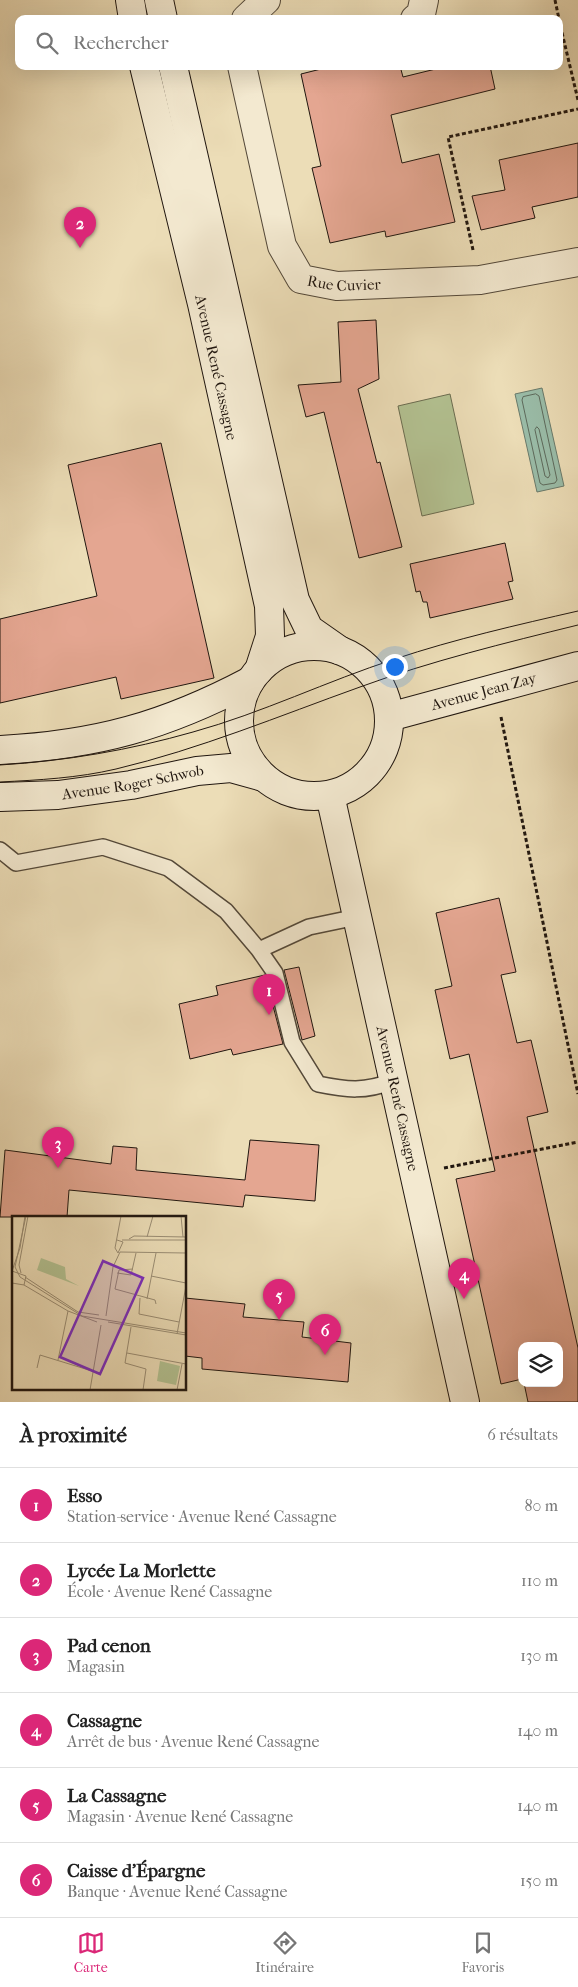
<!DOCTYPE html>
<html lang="fr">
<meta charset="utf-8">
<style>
:root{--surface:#fff;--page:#f6f6f6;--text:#222;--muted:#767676;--line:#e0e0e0;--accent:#db2777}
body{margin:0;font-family:"IM FELL French Canon",serif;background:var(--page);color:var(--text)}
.controls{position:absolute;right:15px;bottom:15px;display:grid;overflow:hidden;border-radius:10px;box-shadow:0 5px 20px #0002}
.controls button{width:45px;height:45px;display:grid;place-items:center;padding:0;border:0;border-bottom:1px solid var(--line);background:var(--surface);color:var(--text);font:25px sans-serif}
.you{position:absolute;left:394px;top:666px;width:18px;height:18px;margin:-12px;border:4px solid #fff;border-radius:50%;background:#1a73e8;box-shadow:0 0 0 8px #1a73e833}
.badge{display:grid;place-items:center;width:32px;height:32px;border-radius:50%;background:var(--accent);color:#fff;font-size:16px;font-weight:700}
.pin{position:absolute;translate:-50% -41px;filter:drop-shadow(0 1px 2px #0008)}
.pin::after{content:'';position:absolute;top:26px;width:18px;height:15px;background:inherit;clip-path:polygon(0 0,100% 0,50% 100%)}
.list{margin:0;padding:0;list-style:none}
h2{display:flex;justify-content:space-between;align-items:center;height:65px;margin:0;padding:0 20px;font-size:21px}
h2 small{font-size:16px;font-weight:400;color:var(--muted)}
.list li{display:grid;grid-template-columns:32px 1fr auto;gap:15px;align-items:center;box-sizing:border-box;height:75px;padding:0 20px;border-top:1px solid var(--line)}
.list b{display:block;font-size:19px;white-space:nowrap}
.list p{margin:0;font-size:16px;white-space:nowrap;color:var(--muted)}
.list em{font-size:16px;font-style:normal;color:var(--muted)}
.icon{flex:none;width:28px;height:28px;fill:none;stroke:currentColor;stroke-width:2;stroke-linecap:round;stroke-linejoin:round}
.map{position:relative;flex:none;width:578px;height:1402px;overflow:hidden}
.search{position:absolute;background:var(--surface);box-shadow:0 5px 20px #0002;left:15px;right:15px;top:15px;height:55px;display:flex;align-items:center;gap:12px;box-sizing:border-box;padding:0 18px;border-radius:10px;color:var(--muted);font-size:19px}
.sheet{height:515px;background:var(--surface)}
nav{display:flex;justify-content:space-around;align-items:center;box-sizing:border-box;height:70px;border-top:1px solid var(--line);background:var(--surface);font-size:14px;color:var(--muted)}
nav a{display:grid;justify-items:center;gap:2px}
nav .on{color:var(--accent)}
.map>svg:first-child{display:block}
.green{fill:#b3c292;stroke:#6a6c50}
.water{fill:#9abda9;stroke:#697a6b}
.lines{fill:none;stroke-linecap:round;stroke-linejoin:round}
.shore{stroke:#5d6a5c;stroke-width:1}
.building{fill:#e4a691;stroke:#20160f}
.lane-casing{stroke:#534839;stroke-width:18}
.street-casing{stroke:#534839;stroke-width:30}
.secondary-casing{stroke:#20160f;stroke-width:30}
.path{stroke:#20160f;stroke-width:3;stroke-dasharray:4 2.5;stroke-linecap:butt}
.lane{stroke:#f3e9d0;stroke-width:15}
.street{stroke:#f3e9d0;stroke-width:28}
.secondary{stroke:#f3e9d0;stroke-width:28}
.tram{stroke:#20160f;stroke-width:1}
.labels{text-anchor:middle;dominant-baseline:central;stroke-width:5;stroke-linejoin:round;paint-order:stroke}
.street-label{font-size:15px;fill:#20160f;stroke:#f3e9d0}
.inset-road{fill:none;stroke:#9a8d74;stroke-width:1}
.view{fill:#7b2cbf;fill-opacity:0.15;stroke:#7b2cbf;stroke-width:2.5}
.inset-edge{fill:none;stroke:#20160f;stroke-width:2.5}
</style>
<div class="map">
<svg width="578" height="1402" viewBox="0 0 578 1402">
<rect width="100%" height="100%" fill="#ecddb7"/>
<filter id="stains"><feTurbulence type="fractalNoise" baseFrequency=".004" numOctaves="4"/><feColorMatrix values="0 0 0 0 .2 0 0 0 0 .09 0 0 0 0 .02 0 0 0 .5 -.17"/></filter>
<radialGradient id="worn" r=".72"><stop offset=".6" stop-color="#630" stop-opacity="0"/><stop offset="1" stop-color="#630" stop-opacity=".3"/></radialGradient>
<path class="green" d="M450 394 474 504 422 516 398 406Z"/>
<path class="water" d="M542 388 564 486 537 492 515 394Z"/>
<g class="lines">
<path class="shore" d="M536 394 539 396 557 480 555 483 543 485 540 483 522 400 523 397Z
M537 427 539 429 550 475 548 478 545 476 535 430Z"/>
</g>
<path class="building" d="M333 66H400L403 77 448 66H490L495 89 391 115 402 163 439 154 455 222 386 237 385 231 330 243 312 168 321 166 301 74Z
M578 143V197L532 207 535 218 481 230 472 196 505 190 499 160Z
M376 320 379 379 358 389 377 463 380 462 402 547 359 558 324 412 306 417 298 385 341 382 338 322Z
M161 443 214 678 121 699 116 677 0 703V619L97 596 68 465Z
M505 543 513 581 508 582 513 599 430 618 427 602H423L420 591 416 592 410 564Z
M499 898 516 972 501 975 517 1043 531 1040 548 1112 527 1117 578 1348V1402H528L524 1383H559V1346H522V1379L501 1384 456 1179 495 1171 469 1054 450 1059 435 990 452 986 436 913Z
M299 967 315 1036 302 1040 284 970Z
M265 975 283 1044 233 1055 231 1049 190 1059 179 1004 218 995 216 986Z
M250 1140 319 1145 315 1201 245 1195 243 1207 69 1190 67 1217H0L5 1150 111 1164 113 1146 137 1148 136 1170 245 1180Z
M185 1298 245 1304 243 1317 304 1322 302 1337 351 1343 348 1382 202 1369V1358L185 1356Z"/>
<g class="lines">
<g class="lane-casing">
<path id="lane" d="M0 850 16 863 103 847 168 868 226 911 259 950 275 973 292 1042 318 1084C347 1090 365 1092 393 1081
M259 950 309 927 357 917"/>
</g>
<g class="street-casing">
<g id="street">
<path d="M246 19 266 0"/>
<path d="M415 19 421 14 424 0"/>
<path id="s1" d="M242 66 282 246 301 279 337 286 480 280 578 262"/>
</g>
</g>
<g class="secondary-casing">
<g id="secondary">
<path d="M130 0 133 19"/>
<path d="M159 0 163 19"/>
<path id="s2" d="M144 66 202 304 269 606 270 636 259 670"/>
<path d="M173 66 295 600 309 629 339 650"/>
<circle cx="314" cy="721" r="75"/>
<path id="s3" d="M389 717 578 666"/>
<path d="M0 750C96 745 165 726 250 681"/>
<path id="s4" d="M330 795 465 1402"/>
<path id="s5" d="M0 797 58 795 131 785 197 771 231 768 263 777"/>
</g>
</g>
<path class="path" d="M555 0 559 19
M559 20 578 100
M473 250 448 137 578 109
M501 717 578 1094
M444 1168 578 1142"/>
<use href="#lane" class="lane"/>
<use href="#street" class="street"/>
<use href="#secondary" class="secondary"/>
<path class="tram" d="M0 765C66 761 130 750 193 732 262 713 327 681 395 659 455 639 517 625 578 611
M0 782C39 780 78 778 116 769 200 749 279 716 360 687 431 661 505 643 578 625"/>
</g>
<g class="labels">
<g class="street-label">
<text stroke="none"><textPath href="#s1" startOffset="266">Rue Cuvier</textPath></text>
<text stroke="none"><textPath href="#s2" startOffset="310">Avenue René Cassagne</textPath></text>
<text stroke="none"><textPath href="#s3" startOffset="98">Avenue Jean Zay</textPath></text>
<text stroke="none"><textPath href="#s5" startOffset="134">Avenue Roger Schwob</textPath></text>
<text stroke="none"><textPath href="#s4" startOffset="311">Avenue René Cassagne</textPath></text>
</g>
</g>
<g transform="translate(12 1216)">
<rect width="174" height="174" fill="#ecddb7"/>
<path d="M29 42 53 51 54 63 67 70 25 54ZM148 145 168 150 164 169 145 165Z" fill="#b3c292"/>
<path class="inset-road" d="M14 0 3 51 8 61 70 100 174 117M169 0 171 21M135 21 141 0M117 23 122 20 174 21M105 24 111 26 106 37 103 32 109 0M110 24H174M108 36 174 37M121 53 107 54 103 73 143 84 144 88M0 55 8 32 13 0M0 55 14 60 12 69 0 67M9 57 7 49 16 0M105 57 119 59 124 37M139 60 174 67M13 61 66 96 87 99M12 69 56 95 85 106M128 82 127 98 167 106M135 83 144 37M94 100 101 51 108 36M96 106 174 119M119 111 113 147 134 153 131 174M165 118 174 70M115 137 174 148M46 144 56 95M25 152 28 139 80 155M78 174 89 109M165 174 170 148"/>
<path class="view" d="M91 45 131 62 88 158 48 141Z"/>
<rect width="174" height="174" class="inset-edge"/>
</g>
<rect width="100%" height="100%" filter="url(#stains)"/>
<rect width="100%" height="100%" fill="url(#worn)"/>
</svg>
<div class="controls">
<button><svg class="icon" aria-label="layers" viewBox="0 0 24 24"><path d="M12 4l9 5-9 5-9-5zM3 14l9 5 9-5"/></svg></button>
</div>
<div class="you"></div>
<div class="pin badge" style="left:269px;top:1015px">1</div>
<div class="pin badge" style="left:80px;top:248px">2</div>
<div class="pin badge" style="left:58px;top:1168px">3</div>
<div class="pin badge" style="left:464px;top:1299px">4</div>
<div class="pin badge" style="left:279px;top:1320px">5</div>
<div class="pin badge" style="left:325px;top:1355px">6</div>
<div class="search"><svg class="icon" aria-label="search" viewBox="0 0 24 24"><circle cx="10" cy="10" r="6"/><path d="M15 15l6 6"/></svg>Rechercher</div>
</div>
<section class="sheet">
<h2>À proximité<small>6 résultats</small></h2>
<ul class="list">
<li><span class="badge">1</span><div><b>Esso</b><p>Station-service · Avenue René Cassagne</p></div><em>80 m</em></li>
<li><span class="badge">2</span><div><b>Lycée La Morlette</b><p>École · Avenue René Cassagne</p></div><em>110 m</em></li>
<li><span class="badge">3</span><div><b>Pad cenon</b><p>Magasin</p></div><em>130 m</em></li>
<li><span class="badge">4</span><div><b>Cassagne</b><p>Arrêt de bus · Avenue René Cassagne</p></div><em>140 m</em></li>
<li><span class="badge">5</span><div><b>La Cassagne</b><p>Magasin · Avenue René Cassagne</p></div><em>140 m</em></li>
<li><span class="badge">6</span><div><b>Caisse d'Épargne</b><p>Banque · Avenue René Cassagne</p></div><em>150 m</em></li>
</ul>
</section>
<nav>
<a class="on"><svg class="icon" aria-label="map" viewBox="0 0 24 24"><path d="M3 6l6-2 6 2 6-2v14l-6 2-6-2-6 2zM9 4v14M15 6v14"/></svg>Carte</a>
<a><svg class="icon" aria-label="directions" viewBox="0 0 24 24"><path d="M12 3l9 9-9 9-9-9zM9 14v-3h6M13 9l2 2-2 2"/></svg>Itinéraire</a>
<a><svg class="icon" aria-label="saved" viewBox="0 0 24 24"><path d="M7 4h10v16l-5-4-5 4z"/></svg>Favoris</a>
</nav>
